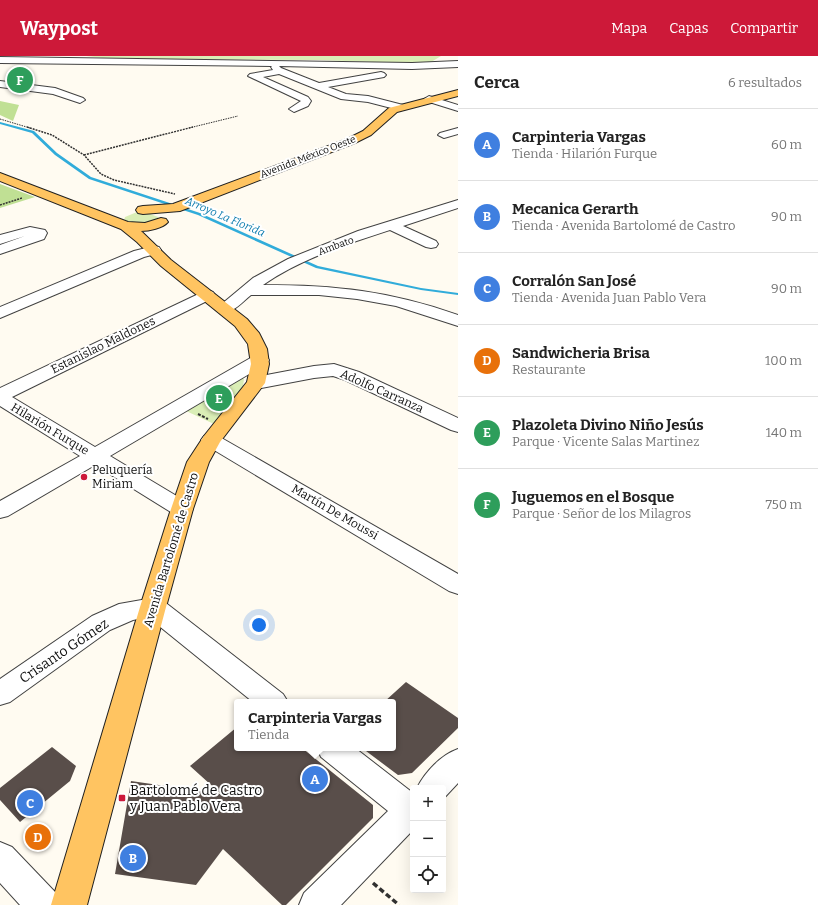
<!DOCTYPE html>
<html lang="es">
<meta charset="utf-8">
<style>
:root{--surface:#fff;--page:#f6f6f6;--text:#222;--muted:#767676;--line:#e0e0e0;--accent:#cd1939}
body{margin:0;font-family:Bitter,serif;background:var(--page);color:var(--text)}
.controls{position:absolute;right:12px;bottom:12px;display:grid;overflow:hidden;border-radius:4px;box-shadow:0 4px 16px #0002}
.controls button{width:36px;height:36px;display:grid;place-items:center;padding:0;border:0;border-bottom:1px solid var(--line);background:var(--surface);color:var(--text);font:20px sans-serif}
.you{position:absolute;left:259px;top:569px;width:14px;height:14px;margin:-10px;border:3px solid #fff;border-radius:50%;background:#1a73e8;box-shadow:0 0 0 6px #1a73e833}
.badge{display:grid;place-items:center;width:26px;height:26px;border-radius:50%;background:var(--accent);color:#fff;font-size:13px;font-weight:700}
.pin{position:absolute;translate:-50% -50%;border:2px solid #fff;box-shadow:0 1px 4px #0006}
.popup{position:absolute;left:234px;top:643px;width:162px;height:52px;box-sizing:border-box;display:grid;place-content:center;border-radius:4px;background:var(--surface);filter:drop-shadow(0 1px 3px #0005);font-size:13px;white-space:nowrap;color:var(--muted)}
.popup b{font-size:15px;color:var(--text)}
.popup::after{content:'';position:absolute;left:50%;top:100%;margin-left:-8px;border:8px solid transparent;border-top-color:var(--surface)}
.list{margin:0;padding:0;list-style:none}
h2{display:flex;justify-content:space-between;align-items:center;height:52px;margin:0;padding:0 16px;font-size:17px}
h2 small{font-size:13px;font-weight:400;color:var(--muted)}
.list li{display:grid;grid-template-columns:26px 1fr auto;gap:12px;align-items:center;box-sizing:border-box;height:72px;padding:0 16px;border-top:1px solid var(--line)}
.list b{display:block;font-size:15px;white-space:nowrap}
.list p{margin:0;font-size:13px;white-space:nowrap;color:var(--muted)}
.list em{font-size:13px;font-style:normal;color:var(--muted)}
.icon{flex:none;width:22px;height:22px;fill:none;stroke:currentColor;stroke-width:2;stroke-linecap:round;stroke-linejoin:round}
.map{position:relative;flex:none;width:458px;height:849px;overflow:hidden}
header{display:flex;align-items:center;gap:24px;box-sizing:border-box;height:56px;padding:0 20px;background:var(--accent);color:#fff}
header strong{font-size:19px}
nav{display:flex;gap:22px;margin-inline-start:auto;font-size:14px}
main{display:flex}
aside{flex:1;background:var(--surface)}
.map>svg:first-child{display:block}
.green{fill:#daeeb6}
.forest{fill:#c0e094}
.lines{fill:none;stroke-linecap:round;stroke-linejoin:round}
.stream{fill:#31acda;fill-rule:evenodd}
.building{fill:#594e4a}
.minor-casing{stroke:#424242;stroke-width:2}
.major-casing{stroke:#202020;stroke-width:2}
.path-far3{stroke:#313131;stroke-width:1;stroke-dasharray:1.5 1;stroke-linecap:butt}
.path-far2{stroke:#313131;stroke-width:1.5;stroke-dasharray:2 1;stroke-linecap:butt}
.path-far1{stroke:#313131;stroke-width:2;stroke-dasharray:3 1.5;stroke-linecap:butt}
.path{stroke:#313131;stroke-width:3.5;stroke-dasharray:5.5 3;stroke-linecap:butt}
.minor{fill:#fff;fill-rule:evenodd}
.major{fill:#ffc461;fill-rule:evenodd}
.poi-dot{fill:#cd1939;stroke:#fff;stroke-width:1.5}
.labels{text-anchor:middle;dominant-baseline:central;stroke-width:4;stroke-linejoin:round;paint-order:stroke}
.far-street-label{font-size:10px;fill:#0f0f0f;stroke:#fff}
.far-water-label{font-size:11px;font-style:italic;fill:#0c7cae;stroke:#fff}
.street-label{font-size:12px;fill:#0f0f0f;stroke:#fff}
.poi-label{font-size:12px;fill:#0f0f0f;stroke:#fff;text-anchor:start}
.near-street-label{font-size:14px;fill:#0f0f0f;stroke:#fff}
.near-poi-label{font-size:14px;fill:#0f0f0f;stroke:#fff;text-anchor:start}
</style>
<header>
<strong>Waypost</strong>
<nav><a>Mapa</a><a>Capas</a><a>Compartir</a></nav>
</header>
<main>
<div class="map">
<svg width="458" height="849" viewBox="0 0 458 849">
<rect width="100%" height="100%" fill="#fffbf1"/>
<path class="green" d="M86 0H441L428 8 319 4 111 3Z
M137 156 148 157 158 161 159 163 157 165 137 169 124 165 125 161Z
M241 321 244 323 243 330 214 368 184 354Z"/>
<path class="forest" d="M0 45 19 49 13 65 0 59Z
M0 128 35 141 0 152Z"/>
<g class="lines">
<path class="stream" d="M0 66 34 75 57 97 91 121 200 157 318 210 421 232 458 237V239L421 234 316 212 198 159 89 123 55 99 32 77 0 68Z"/>
</g>
<path class="building" d="M406 626 458 662V672L412 717 398 719 362 692H393V646H384Z
M237 671V692H302L373 749V762L286 849H282L223 793 196 829 115 818 131 725 221 738 190 710Z
M52 691 76 710 70 725 20 766 0 744V732Z"/>
<g class="lines">
<g class="minor-casing">
<path id="minor" d="M0 1 412 7 458 5V11L412 13 279 10 281 12 319 27 381 16 384 17 386 19 384 21 328 31 346 38 368 40 403 49 404 51 399 54 368 46 341 43 279 18 263 21 308 41 311 45 308 50 294 56 289 53 301 45 248 20 250 18 273 14 271 11 272 10 0 7Z
M0 25 55 32 83 42 85 44 80 47 53 38 0 31Z
M429 40 458 49V55L426 45 424 43Z
M458 72V78L444 82 438 79 440 77Z
M458 144V152L403 170 436 185 438 188 436 191 431 192 426 191 390 174C347 188 300 203 263 229 335 229 390 235 458 259V270L396 250 357 243 319 239H251C241 247 232 259 219 256L217 252 253 222 288 203 358 175Z
M30 171 45 174 47 177 44 183 0 198V189L25 180 0 188V179Z
M154 190 159 191 161 194 159 197 144 201 0 262V251L134 195Z
M207 234 213 236 215 239 213 242 12 341 95 391 254 300 260 299 266 300 269 304 266 308 110 400 190 448 193 453 190 458 182 460 174 458 95 409 8 460 0 462V445L80 400 0 350V332Z
M334 308 359 316 458 362V376L451 374 345 324 333 320 314 322 256 333 249 331 247 327 249 323 256 321 314 310Z
M211 378 218 380 458 518V538L449 535 204 388 201 384 204 380Z
M153 542 162 544 283 638 288 646H253L148 561 133 564 110 574 10 646 0 649V623L92 560 119 548Z
M317 692H355L413 737V774L341 849H299L304 837 388 755 321 701Z
M458 693V727L444 742H443V732H417C425 716 441 699 458 693Z
M0 786 12 791 56 837 61 849H20L0 827Z"/>
</g>
<g class="major-casing">
<path id="major" d="M458 34V40L397 56 371 79 355 87 180 155 143 158 138 157 136 154 138 151 143 150 173 148 347 83 363 75 389 52Z
M0 117 128 166 145 167 161 162 166 163 168 166C163 172 149 175 141 175L171 204 247 263 259 277 267 293 269 308 265 327 220 386 209 406 193 453 166 551 87 849H51L140 551 171 453 187 406 204 380 247 326 251 308 248 288 235 270 161 210 137 186 121 173 0 125Z"/>
</g>
<path class="path-far3" d="M0 63 30 72
M189 72 238 60"/>
<path class="path-far2" d="M27 71 52 79 84 99 101 118 114 124 175 138
M84 99 193 71
M0 149 22 142"/>
<path class="path-far1" d="M198 358 208 363"/>
<path class="path" d="M373 827 399 849"/>
<use href="#minor" class="minor"/>
<use href="#major" class="major"/>
</g>
<g class="poi-dot">
<circle cx="84" cy="421" r="4"/>
<rect x="118" y="738" width="8" height="8" rx="2"/>
</g>
<g class="labels">
<g class="far-street-label">
<text transform="translate(308 101) rotate(-21)">Avenida México Oeste</text>
<text transform="translate(336 190) rotate(-20)">Ambato</text>
</g>
<g class="far-water-label">
<text transform="translate(225 161) rotate(23)">Arroyo La Florida</text>
</g>
<g class="street-label">
<text transform="translate(103 289) rotate(-26)">Estanislao Maldones</text>
<text transform="translate(382 335) rotate(24)">Adolfo Carranza</text>
<text transform="translate(50 373) rotate(31)">Hilarión Furque</text>
<text transform="translate(335 456) rotate(30)">Martín De Moussi</text>
<text transform="translate(171 494) rotate(-73)">Avenida Bartolomé de Castro</text>
</g>
<g class="poi-label">
<text x="92" y="414">Peluquería<tspan x="92" dy="14">Miriam</tspan></text>
</g>
<g class="near-street-label">
<text transform="translate(64 595) rotate(-34)">Crisanto Gómez</text>
</g>
<g class="near-poi-label">
<text x="130" y="734">Bartolomé de Castro<tspan x="130" dy="16">y Juan Pablo Vera</tspan></text>
</g>
</g>
</svg>
<div class="controls">
<button>+</button>
<button>−</button>
<button><svg class="icon" aria-label="locate" viewBox="0 0 24 24"><circle cx="12" cy="12" r="6"/><path d="M12 2v4M12 18v4M2 12h4M18 12h4"/></svg></button>
</div>
<div class="you"></div>
<div class="pin badge" style="left:315px;top:723px;background:#3f7fe0">A</div>
<div class="popup"><b>Carpinteria Vargas</b>Tienda</div>
<div class="pin badge" style="left:133px;top:802px;background:#3f7fe0">B</div>
<div class="pin badge" style="left:30px;top:747px;background:#3f7fe0">C</div>
<div class="pin badge" style="left:38px;top:781px;background:#e8710a">D</div>
<div class="pin badge" style="left:219px;top:342px;background:#2e9e5b">E</div>
<div class="pin badge" style="left:20px;top:24px;background:#2e9e5b">F</div>
</div>
<aside>
<h2>Cerca<small>6 resultados</small></h2>
<ul class="list">
<li><span class="badge" style="background:#3f7fe0">A</span><div><b>Carpinteria Vargas</b><p>Tienda · Hilarión Furque</p></div><em>60 m</em></li>
<li><span class="badge" style="background:#3f7fe0">B</span><div><b>Mecanica Gerarth</b><p>Tienda · Avenida Bartolomé de Castro</p></div><em>90 m</em></li>
<li><span class="badge" style="background:#3f7fe0">C</span><div><b>Corralón San José</b><p>Tienda · Avenida Juan Pablo Vera</p></div><em>90 m</em></li>
<li><span class="badge" style="background:#e8710a">D</span><div><b>Sandwicheria Brisa</b><p>Restaurante</p></div><em>100 m</em></li>
<li><span class="badge" style="background:#2e9e5b">E</span><div><b>Plazoleta Divino Niño Jesús</b><p>Parque · Vicente Salas Martinez</p></div><em>140 m</em></li>
<li><span class="badge" style="background:#2e9e5b">F</span><div><b>Juguemos en el Bosque</b><p>Parque · Señor de los Milagros</p></div><em>750 m</em></li>
</ul>
</aside>
</main>
